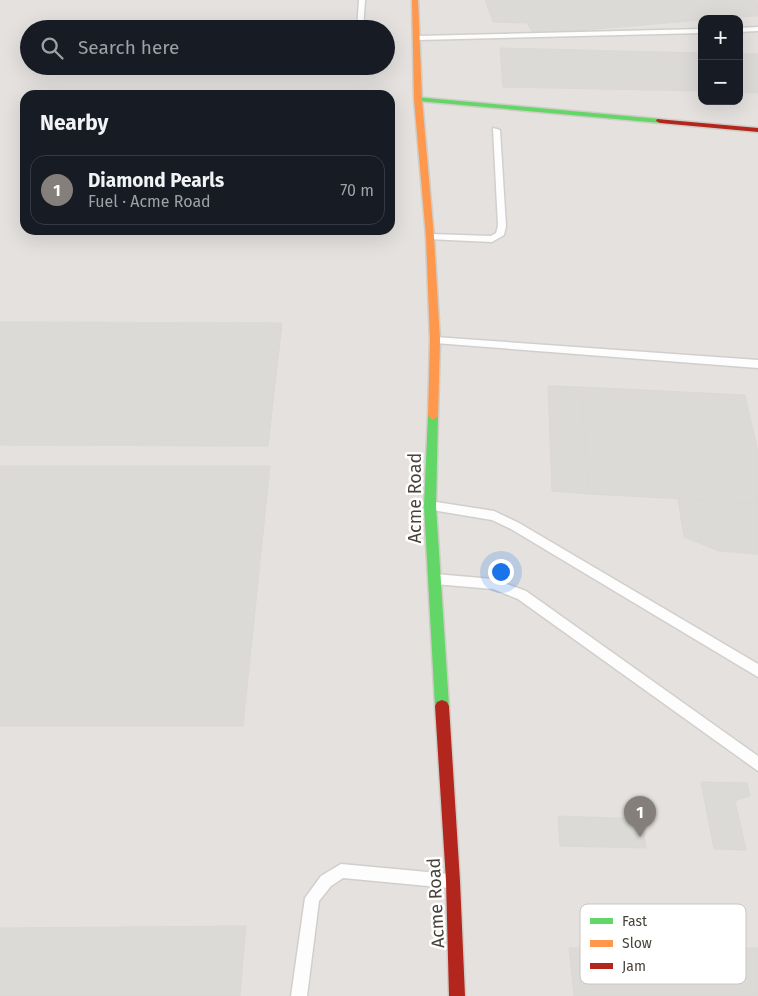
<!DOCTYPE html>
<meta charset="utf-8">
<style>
:root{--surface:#171b24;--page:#20242c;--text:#f1f3f6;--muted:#9ea1a6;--line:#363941;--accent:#847f7a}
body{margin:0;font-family:"Fira Sans",sans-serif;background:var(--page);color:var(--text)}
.controls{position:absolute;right:15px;top:15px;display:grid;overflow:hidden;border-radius:10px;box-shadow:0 5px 20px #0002}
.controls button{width:45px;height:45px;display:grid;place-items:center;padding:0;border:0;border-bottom:1px solid var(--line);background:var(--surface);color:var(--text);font:25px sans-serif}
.you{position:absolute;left:500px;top:571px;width:18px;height:18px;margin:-12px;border:4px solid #fff;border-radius:50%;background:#1a73e8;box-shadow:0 0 0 8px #1a73e833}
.badge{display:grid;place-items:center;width:32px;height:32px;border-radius:50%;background:var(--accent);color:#fff;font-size:16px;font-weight:700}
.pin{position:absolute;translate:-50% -41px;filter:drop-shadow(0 1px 2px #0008)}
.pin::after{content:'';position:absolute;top:26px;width:18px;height:15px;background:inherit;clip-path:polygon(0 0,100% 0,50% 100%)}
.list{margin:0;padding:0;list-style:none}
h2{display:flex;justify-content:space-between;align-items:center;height:65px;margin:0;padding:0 20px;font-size:21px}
h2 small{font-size:16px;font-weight:400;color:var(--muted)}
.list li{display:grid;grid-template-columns:32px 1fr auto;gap:15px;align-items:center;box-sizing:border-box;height:70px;margin:0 10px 10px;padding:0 10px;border:1px solid var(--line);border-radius:15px}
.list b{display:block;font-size:19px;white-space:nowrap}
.list p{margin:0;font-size:16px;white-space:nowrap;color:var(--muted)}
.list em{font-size:16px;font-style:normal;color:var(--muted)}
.icon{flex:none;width:28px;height:28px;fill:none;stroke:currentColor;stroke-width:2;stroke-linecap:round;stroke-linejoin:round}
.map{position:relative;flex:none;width:758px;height:996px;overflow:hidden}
.search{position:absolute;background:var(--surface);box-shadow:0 5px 20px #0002;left:20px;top:20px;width:375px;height:55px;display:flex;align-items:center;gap:12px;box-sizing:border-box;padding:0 18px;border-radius:28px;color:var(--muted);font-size:19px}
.panel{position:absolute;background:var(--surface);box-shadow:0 5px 20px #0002;left:20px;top:90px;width:375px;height:145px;border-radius:15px}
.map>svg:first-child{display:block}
.industrial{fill:#e4e1de;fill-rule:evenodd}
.building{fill:#dcdad7;stroke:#dbd8d5}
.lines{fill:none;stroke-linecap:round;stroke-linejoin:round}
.lane-casing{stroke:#d1cfcc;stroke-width:3}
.fast-casing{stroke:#d1cdc6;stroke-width:3}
.slow-casing{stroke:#d1cdc6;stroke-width:3}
.jam-casing{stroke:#d1cdc6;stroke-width:3}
.lane{fill:#fdfdfd;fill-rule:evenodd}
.fast{fill:#63d668;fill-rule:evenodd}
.slow{fill:#ff974d;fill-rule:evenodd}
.jam{fill:#b3261e;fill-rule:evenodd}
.labels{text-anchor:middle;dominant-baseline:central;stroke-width:5;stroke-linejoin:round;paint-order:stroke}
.street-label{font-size:18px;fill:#48423b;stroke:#fff}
.key{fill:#fff;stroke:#c8c6c4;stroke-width:1}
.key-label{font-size:14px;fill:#48423b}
</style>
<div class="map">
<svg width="758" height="996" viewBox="0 0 758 996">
<rect width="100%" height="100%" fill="#f3f1ef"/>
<path class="industrial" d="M0 0H758V996H0ZM702 19H739V101H702ZM29 29H386V66H29ZM25 95H390V230H25Z"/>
<path class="building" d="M485 0H757L758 16 702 19V20L534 34 527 23 493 22Z
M500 48 702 53V91L503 87Z
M739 54H758V93L739 92Z
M0 322 282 323 268 446 0 445Z
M548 386 581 387 589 494 552 491Z
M581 387 745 395 758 452V503L589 494Z
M0 466H270L243 726H0Z
M678 499 758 503V554L719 551 684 537Z
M701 782 747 783 750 796 735 801 746 850 714 849Z
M558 816 642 819 646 848 560 846Z
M246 926 240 996H0V928Z
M569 948H758V996H574Z"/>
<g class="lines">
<g class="lane-casing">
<path id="lane" d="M359 0H365L363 29H357Z
M758 27V31L739 32V28Z
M702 29V33L418 40 414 38 418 36Z
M493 128 500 130 506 226 504 235 492 242 427 239V235L430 234 491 236 496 233 498 226Z
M435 337 758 360V368L435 343 430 340Z
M430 501 494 511 519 523 758 664V677L511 529 492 520 426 509 424 506 426 503Z
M435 574 493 579 526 591 758 756V771L518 599 493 589 435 584 431 583 429 579 431 575Z
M341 864 449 874 454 876 456 881 454 886 449 888 343 878 331 886 319 901 307 996H291L305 898 321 876Z"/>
</g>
<g class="fast-casing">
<path id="fast" d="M415 97 660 119 664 121 660 123 418 101H415Z
M433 412 438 416 436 506 449 706 447 710 442 712 437 710 435 706 424 506 428 416Z"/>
</g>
<g class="slow-casing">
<path id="slow" d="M412 0H418L422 99 434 237 440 340 438 416 433 420 428 416 430 340 426 237 414 99Z"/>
</g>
<g class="jam-casing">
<path id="jam" d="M657 119 758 128V132L660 123 656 121Z
M442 700 447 702 449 706 460 881 465 996H449L446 881 435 706 437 702Z"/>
</g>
<use href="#lane" class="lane"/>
<use href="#fast" class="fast"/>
<use href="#slow" class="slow"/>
<use href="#jam" class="jam"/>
</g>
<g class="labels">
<g class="street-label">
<text transform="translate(415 498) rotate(-90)">Acme Road</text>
<text transform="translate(436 903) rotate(-93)">Acme Road</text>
</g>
</g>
<rect x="580" y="904" width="166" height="80" rx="8" class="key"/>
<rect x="590" y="918" width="23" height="6" fill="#63d668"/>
<rect x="590" y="940" width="23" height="7" fill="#ff974d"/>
<rect x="590" y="963" width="23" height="6" fill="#b3261e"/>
<g class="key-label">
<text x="622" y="926">Fast</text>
<text x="622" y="948">Slow</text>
<text x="622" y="971">Jam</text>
</g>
</svg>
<div class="controls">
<button>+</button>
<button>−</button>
</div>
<div class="you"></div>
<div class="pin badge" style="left:640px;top:837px">1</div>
<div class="search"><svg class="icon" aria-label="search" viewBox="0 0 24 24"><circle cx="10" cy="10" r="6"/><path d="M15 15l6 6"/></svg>Search here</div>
<section class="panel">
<h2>Nearby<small></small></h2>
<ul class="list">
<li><span class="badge">1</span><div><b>Diamond Pearls</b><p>Fuel · Acme Road</p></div><em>70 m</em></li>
</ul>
</section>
</div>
